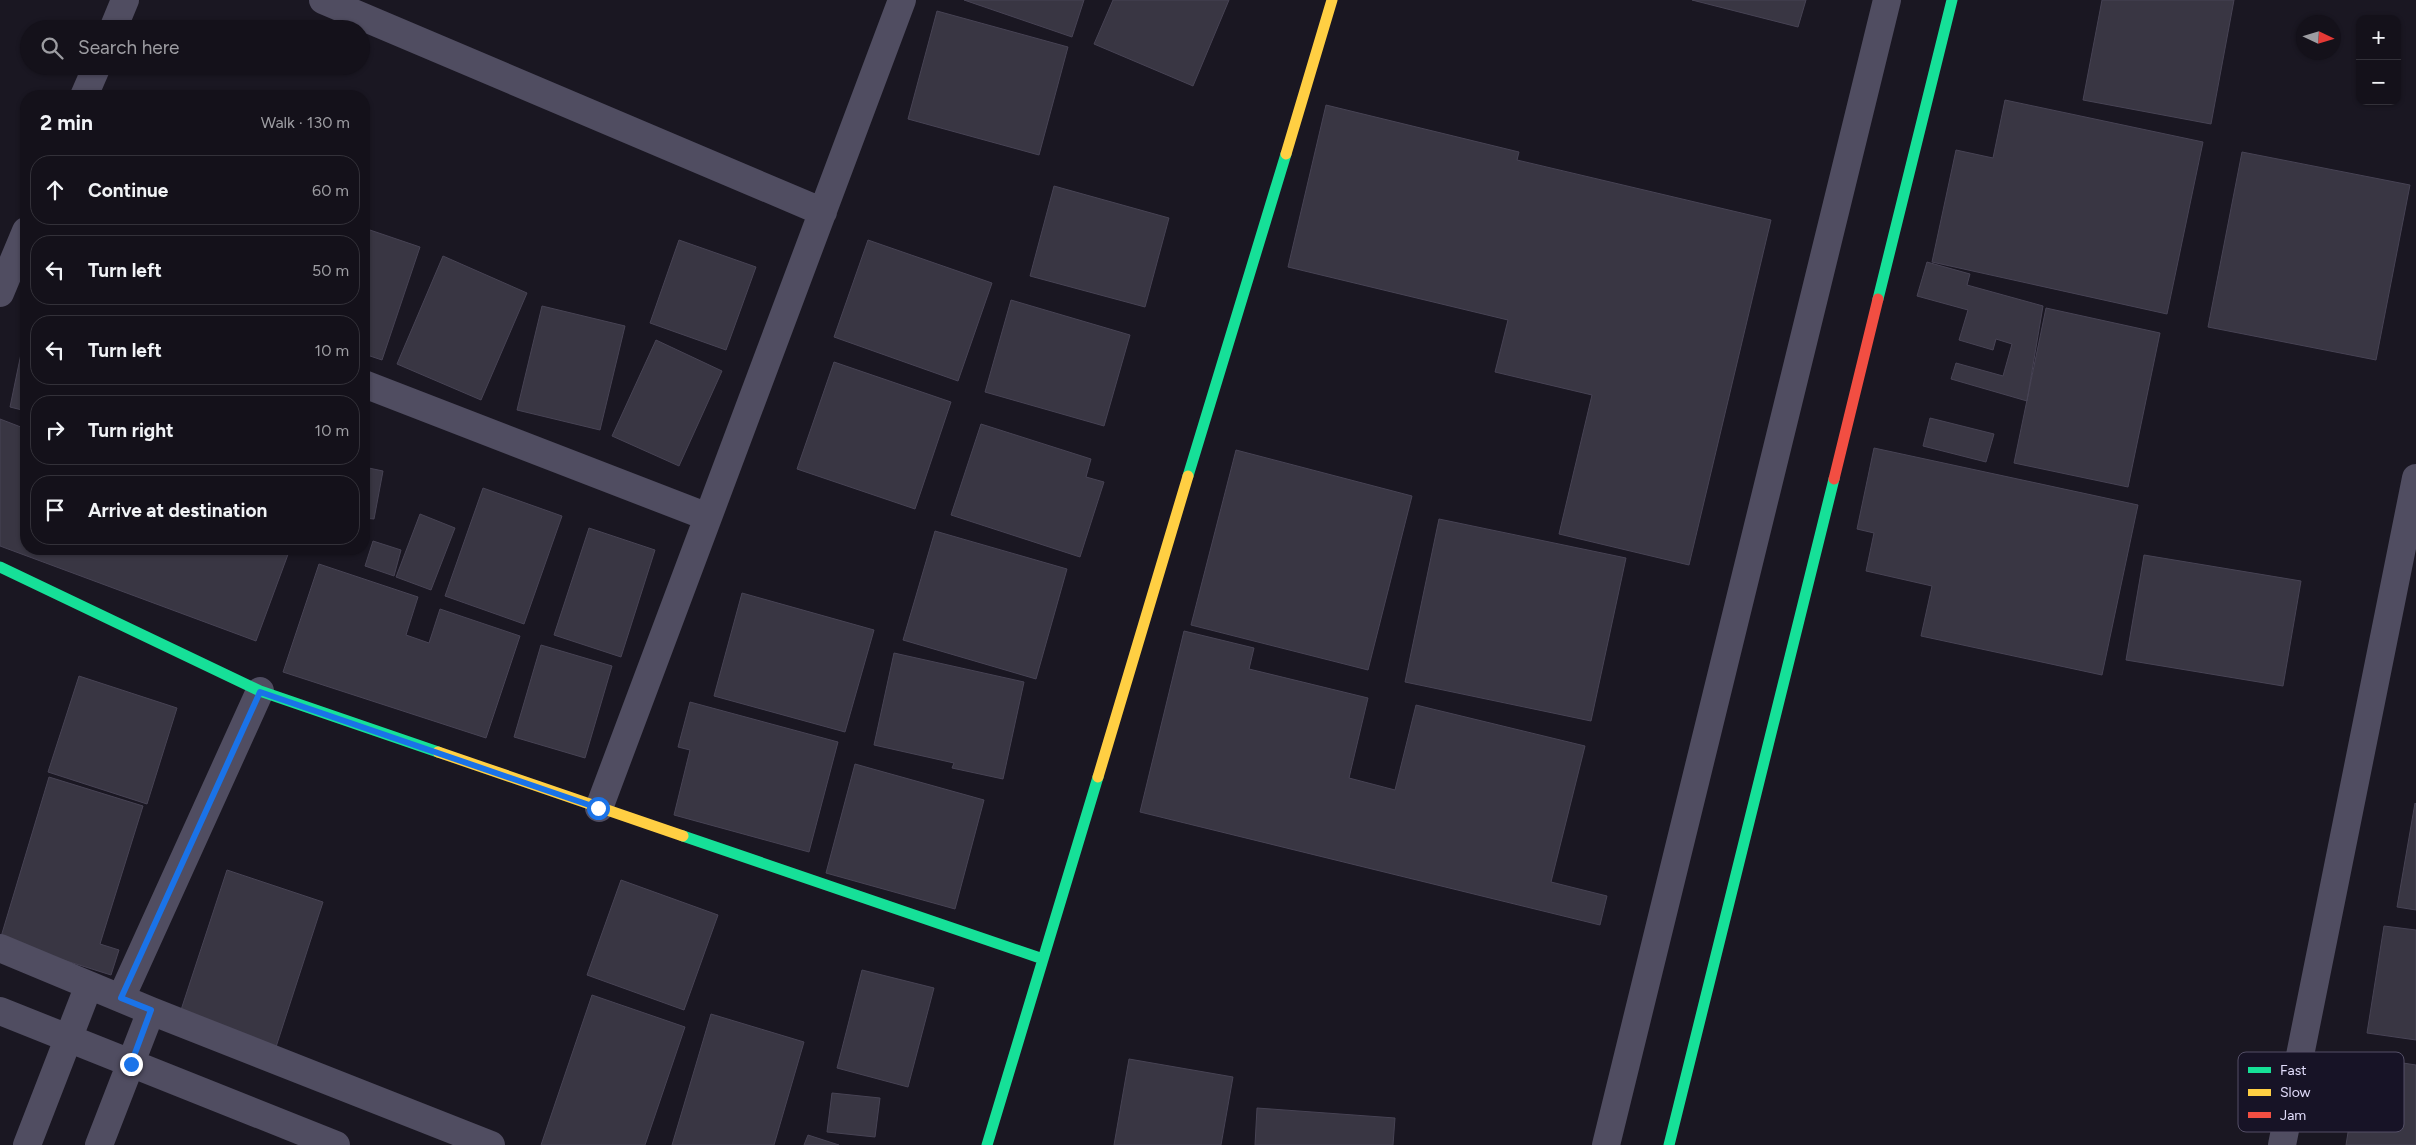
<!DOCTYPE html>
<meta charset="utf-8">
<style>
:root{--surface:#14111a;--page:#1d1a23;--text:#f1f3f6;--muted:#9d9da2;--line:#333139}
body{margin:0;font-family:Figtree,sans-serif;background:var(--page);color:var(--text)}
.controls{position:absolute;right:15px;top:15px;display:grid;overflow:hidden;border-radius:10px;box-shadow:0 1px 4px #0004}
.controls button{width:45px;height:45px;display:grid;place-items:center;padding:0;border:0;border-bottom:1px solid var(--line);background:var(--surface);color:var(--text);font:25px sans-serif}
.compass{position:absolute;left:2296px;top:15px;width:45px;height:45px;border-radius:50%;background:var(--surface);box-shadow:0 1px 4px #0004;rotate:94deg}
.stop{position:absolute;width:15px;height:15px;margin:-11px;border:4px solid #1a73e8;border-radius:50%;background:#fff}
.stop.end{background:#1a73e8;border-color:#fff;box-shadow:0 1px 5px #0008}
.list{margin:0;padding:0;list-style:none}
h2{display:flex;justify-content:space-between;align-items:center;height:65px;margin:0;padding:0 20px;font-size:21px}
h2 small{font-size:16px;font-weight:400;color:var(--muted)}
.list li{display:grid;grid-template-columns:32px 1fr auto;gap:15px;align-items:center;box-sizing:border-box;height:70px;margin:0 10px 10px;padding:0 10px;border:1px solid var(--line);border-radius:20px}
.list b{display:block;font-size:19px;white-space:nowrap}
.list em{font-size:16px;font-style:normal;color:var(--muted)}
.icon{flex:none;width:28px;height:28px;fill:none;stroke:currentColor;stroke-width:2;stroke-linecap:round;stroke-linejoin:round}
.map{position:relative;flex:none;width:2416px;height:1145px;overflow:hidden}
.search{position:absolute;background:var(--surface);box-shadow:0 1px 4px #0004;left:20px;top:20px;width:350px;height:55px;display:flex;align-items:center;gap:12px;box-sizing:border-box;padding:0 18px;border-radius:28px;color:var(--muted);font-size:19px}
.panel{position:absolute;background:var(--surface);box-shadow:0 1px 4px #0004;left:20px;top:90px;width:350px;height:465px;border-radius:20px}
.map>svg:first-child{display:block}
.building{fill:#393643;stroke:#474354}
.lines{fill:none;stroke-linecap:round;stroke-linejoin:round}
.street{stroke:#504d61;stroke-width:28}
.fast{stroke:#16e098;stroke-width:11}
.slow{stroke:#ffcf43;stroke-width:11}
.jam{stroke:#f24e42;stroke-width:11}
.route{stroke:#1a73e8;stroke-width:6}
.key{fill:#171326;stroke:#544f66;stroke-width:1}
.key-label{font-size:14px;fill:#e1dcfb}
</style>
<div class="map">
<svg width="2416" height="1145" viewBox="0 0 2416 1145">
<rect width="100%" height="100%" fill="#1a1722"/>
<path class="building" d="M964 0H1084L1072 37Z
M1113 0H1229L1193 86 1094 44Z
M1692 0H1806L1798 27Z
M2102 0H2234L2211 124 2083 100Z
M937 11 1068 47 1039 155 908 119Z
M2005 100 2203 142 2167 314 1932 262 1956 150 1993 158Z
M1326 105 1519 152 1517 160 1771 220 1689 565 1559 534 1592 395 1495 372 1508 320 1288 267Z
M2242 152 2410 185 2376 360 2208 327Z
M1054 186 1169 218 1145 307 1030 276Z
M364 228 420 247 382 360 364 354Z
M679 240 756 267 726 350 650 323Z
M868 240 992 283 958 381 834 337Z
M443 256 527 293 481 400 397 364Z
M1927 262 1970 274 1967 285 2043 306 2027 401 1951 379 1956 363 2003 376 2012 344 1996 339 1993 350 1959 340 1968 310 1917 296Z
M1011 300 1130 335 1104 426 985 392Z
M542 306 625 326 600 430 517 410Z
M2046 308 2160 333 2128 487 2014 463Z
M656 340 722 371 679 466 612 436Z
M22 349 26 350V411L10 407Z
M834 362 951 402 915 509 797 469Z
M1930 418 1994 434 1986 462 1923 446Z
M0 419 26 429V549H290L256 641 0 546Z
M981 424 1091 459 1086 477 1104 482 1080 557 951 515Z
M1874 448 2138 505 2102 675 1921 636 1932 586 1866 571 1874 533 1857 529Z
M1236 450 1412 496 1368 670 1191 625Z
M364 467 383 471 374 519 364 518Z
M483 488 562 516 524 624 445 596Z
M420 514 455 528 431 590 396 577Z
M1439 519 1626 558 1591 721 1405 682Z
M589 528 655 550 621 657 554 635Z
M935 531 1067 569 1036 679 903 640Z
M373 541 401 550 394 576 365 566Z
M2144 555 2301 581 2283 686 2126 660Z
M319 564 418 597 406 635 429 643 440 609 520 636 486 738 283 672Z
M742 593 874 630 845 732 714 696Z
M1184 631 1254 648 1249 669 1368 698 1349 778 1395 790 1416 705 1585 746 1551 882 1607 896 1600 925 1140 812Z
M541 645 612 666 585 758 514 737Z
M894 653 1024 682 1003 779 952 768 954 763 874 745Z
M79 676 177 708 147 804 48 772Z
M690 702 838 742 809 852 674 815 690 750 678 747Z
M855 764 984 800 955 909 826 873Z
M49 777 143 806 100 944 119 950 111 975 0 940Z
M2415 803 2416 804V910L2397 907Z
M227 870 323 902 275 1050 178 1019Z
M621 880 718 915 684 1010 587 975Z
M2384 926 2416 930V1040L2367 1033Z
M862 970 934 988 908 1087 837 1068Z
M592 995 685 1027 645 1145H541Z
M711 1014 804 1042 774 1145H672Z
M1129 1059 1233 1077 1221 1145H1114Z
M2377 1059 2416 1065V1145H2346L2353 1101 2370 1103Z
M832 1093 880 1098 875 1137 827 1132Z
M1257 1108 1395 1118 1393 1145H1255Z
M808 1135 839 1145H804Z"/>
<g class="lines">
<path class="street" d="M323 0 823 212
M113 29 125 0
M84 96 97 66
M0 293 26 231
M364 384 708 517
M599 808 902 0
M0 948 151 1011 491 1145
M121 998 260 691
M0 1011 336 1145
M27 1145 89 985
M99 1145 151 1011
M1606 1145 1887 0
M2282 1145 2416 478"/>
<path class="fast" d="M1878 299 1952 0
M1188 476 1286 154
M0 567 260 691 438 752
M683 836 1043 959
M987 1145 1098 777
M1669 1145 1834 479"/>
<path class="slow" d="M1286 154 1332 0
M438 752 683 836
M1098 777 1188 476"/>
<path class="jam" d="M1834 479 1878 299"/>
</g>
<g class="lines">
<path class="route" d="M131 1064 151 1010 121 998 260 692 598 808"/>
</g>
<rect x="2238" y="1052" width="166" height="80" rx="8" class="key"/>
<rect x="2248" y="1067" width="23" height="6" fill="#16e098"/>
<rect x="2248" y="1089" width="23" height="7" fill="#ffcf43"/>
<rect x="2248" y="1112" width="23" height="6" fill="#f24e42"/>
<g class="key-label">
<text x="2280" y="1075">Fast</text>
<text x="2280" y="1097">Slow</text>
<text x="2280" y="1120">Jam</text>
</g>
</svg>
<div class="controls">
<button>+</button>
<button>−</button>
</div>
<svg class="compass" viewBox="-18 -18 36 36"><path d="M0-13l5 13h-10z" fill="#e53935"/><path d="M0 13l5-13h-10z" fill="#9d9da2"/></svg>
<div class="stop" style="left:598px;top:808px"></div>
<div class="stop end" style="left:131px;top:1064px"></div>
<div class="search"><svg class="icon" aria-label="search" viewBox="0 0 24 24"><circle cx="10" cy="10" r="6"/><path d="M15 15l6 6"/></svg>Search here</div>
<section class="panel">
<h2>2 min<small>Walk · 130 m</small></h2>
<ul class="list">
<li><svg class="icon" aria-label="ahead" viewBox="0 0 24 24"><path d="M12 20V5M6 11l6-6 6 6"/></svg><div><b>Continue</b></div><em>60 m</em></li>
<li><svg class="icon" aria-label="left" viewBox="0 0 24 24"><path d="M17 20v-9H6M10 6l-5 5 5 5"/></svg><div><b>Turn left</b></div><em>50 m</em></li>
<li><svg class="icon" aria-label="left" viewBox="0 0 24 24"><path d="M17 20v-9H6M10 6l-5 5 5 5"/></svg><div><b>Turn left</b></div><em>10 m</em></li>
<li><svg class="icon" aria-label="right" viewBox="0 0 24 24"><path d="M7 20v-9h11M14 6l5 5-5 5"/></svg><div><b>Turn right</b></div><em>10 m</em></li>
<li><svg class="icon" aria-label="arrive" viewBox="0 0 24 24"><path d="M6 21V4h12l-3 4 3 4H6"/></svg><div><b>Arrive at destination</b></div></li>
</ul>
</section>
</div>
